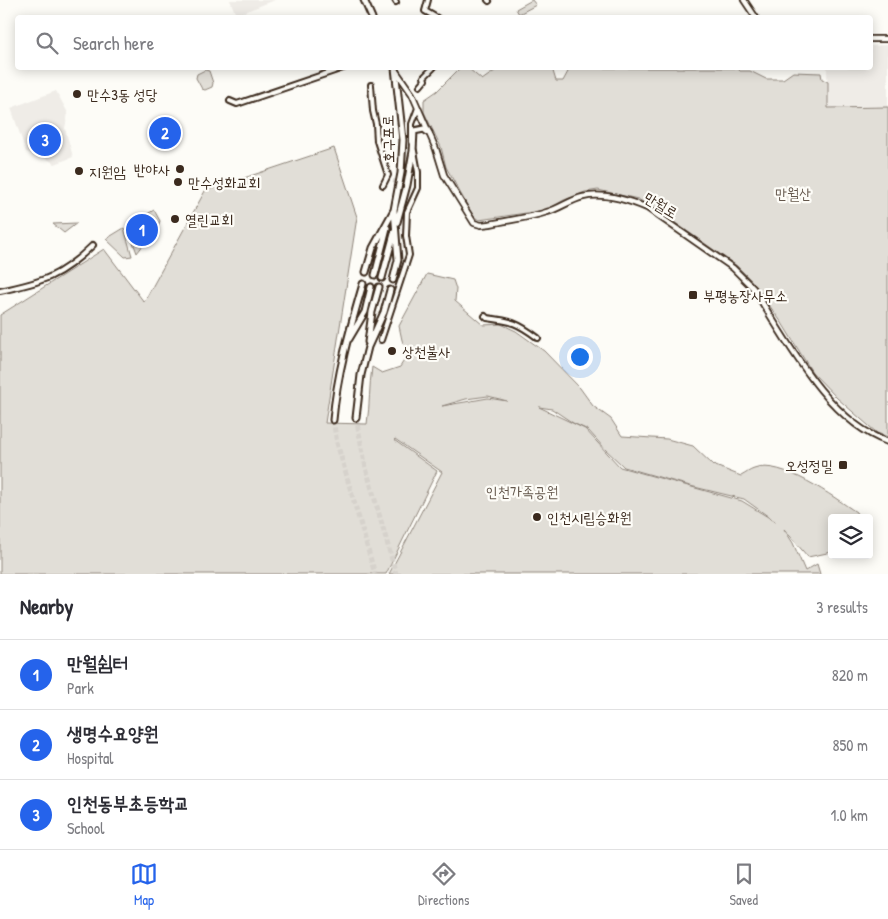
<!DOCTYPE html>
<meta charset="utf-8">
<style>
:root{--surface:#fff;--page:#f2f2f3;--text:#2b2b33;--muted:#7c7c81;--line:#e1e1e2;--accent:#2563eb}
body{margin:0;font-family:"Patrick Hand","Poor Story",sans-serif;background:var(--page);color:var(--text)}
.controls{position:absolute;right:15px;bottom:15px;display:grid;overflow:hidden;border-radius:5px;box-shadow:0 2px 12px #0003}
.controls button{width:45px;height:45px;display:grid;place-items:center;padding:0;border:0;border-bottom:1px solid var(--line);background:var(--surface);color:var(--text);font:25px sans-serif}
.you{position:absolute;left:579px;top:356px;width:18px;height:18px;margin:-12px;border:4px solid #fff;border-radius:50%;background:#1a73e8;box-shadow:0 0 0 8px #1a73e833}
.badge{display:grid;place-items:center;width:32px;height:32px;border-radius:50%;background:var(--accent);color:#fff;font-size:16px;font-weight:700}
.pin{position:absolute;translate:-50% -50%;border:2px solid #fff;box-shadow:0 1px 5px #0006}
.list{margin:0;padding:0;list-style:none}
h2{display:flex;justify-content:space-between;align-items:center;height:65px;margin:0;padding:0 20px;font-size:21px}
h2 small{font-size:16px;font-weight:400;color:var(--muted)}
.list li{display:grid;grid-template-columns:32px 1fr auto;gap:15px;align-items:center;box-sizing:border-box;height:70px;padding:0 20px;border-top:1px solid var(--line)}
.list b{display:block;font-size:19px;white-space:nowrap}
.list p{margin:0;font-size:16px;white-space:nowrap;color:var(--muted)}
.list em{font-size:16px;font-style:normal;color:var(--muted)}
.icon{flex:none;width:28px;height:28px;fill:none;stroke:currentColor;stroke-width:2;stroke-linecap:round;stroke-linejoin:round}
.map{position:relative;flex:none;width:888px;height:574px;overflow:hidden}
.search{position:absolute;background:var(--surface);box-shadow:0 2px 12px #0003;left:15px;right:15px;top:15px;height:55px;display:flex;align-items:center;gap:12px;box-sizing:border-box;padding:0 18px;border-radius:5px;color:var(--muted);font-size:19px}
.sheet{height:275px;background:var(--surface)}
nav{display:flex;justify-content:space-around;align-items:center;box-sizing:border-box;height:70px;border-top:1px solid var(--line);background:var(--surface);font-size:14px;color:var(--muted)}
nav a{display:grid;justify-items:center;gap:2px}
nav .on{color:var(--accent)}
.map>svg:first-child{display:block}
.built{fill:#efece7}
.green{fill:#e1ded7;stroke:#8e847a;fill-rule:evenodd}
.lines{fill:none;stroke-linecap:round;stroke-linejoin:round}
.minor-tunnel{stroke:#d6d2cc;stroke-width:4;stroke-dasharray:4 2;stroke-linecap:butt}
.secondary-tunnel{stroke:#d6d2cc;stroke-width:5;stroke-dasharray:5 2.5;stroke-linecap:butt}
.minor-casing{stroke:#3b2a1e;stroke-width:8}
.tertiary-casing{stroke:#3b2a1e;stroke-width:8}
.secondary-casing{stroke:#3b2a1e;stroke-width:9}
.minor{stroke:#fdfcf7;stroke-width:4}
.tertiary{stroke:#fdfcf7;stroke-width:4.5}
.secondary{stroke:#fdfcf7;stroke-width:5}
.poi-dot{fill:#3b2a1e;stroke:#fdfcf7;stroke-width:2}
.labels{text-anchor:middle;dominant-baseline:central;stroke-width:4.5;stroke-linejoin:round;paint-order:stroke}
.poi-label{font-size:15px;fill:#3b2a1e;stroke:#fdfcf7;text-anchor:start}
.street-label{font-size:15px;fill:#3b2a1e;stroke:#fdfcf7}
.park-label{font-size:15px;fill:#64574c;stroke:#fdfcf7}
</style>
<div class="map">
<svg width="888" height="574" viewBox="0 0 888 574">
<rect width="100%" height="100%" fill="#fdfcf7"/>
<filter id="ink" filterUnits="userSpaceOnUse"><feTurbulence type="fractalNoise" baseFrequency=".02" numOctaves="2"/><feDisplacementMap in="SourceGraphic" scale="10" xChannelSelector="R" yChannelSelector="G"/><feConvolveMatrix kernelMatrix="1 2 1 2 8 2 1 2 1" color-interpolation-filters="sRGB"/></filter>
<g filter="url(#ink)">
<path class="built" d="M230 0H275L236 15Z
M888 45V107L828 108 827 68H870L871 46Z
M56 91 68 113 65 128 73 157 55 164 44 157 26 152 11 108Z
M164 122 170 132 169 134 171 137 161 144 157 138 162 134 158 125Z"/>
<path class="green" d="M532 0 536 5 519 14 516 9Z
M460 68H468L482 80 499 68H552L556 81H563L570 68H737L740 71H750L766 79H783L793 72 821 73 822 79 828 82V108L888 107V437L877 433 837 398 812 372 782 323 751 280 737 266 664 215 638 199 598 190 585 192 564 200 546 210 479 220 473 216 446 167 441 147 424 112V100L437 91Z
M205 70 209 71 213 83 212 87 205 90 202 89 196 78 197 74Z
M334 148 357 217 325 423 367 424C370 405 369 386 372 367L382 373 400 367 408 354 402 340 399 326 427 274 453 280 456 289 455 301 483 325 501 324 516 331 544 351 580 388 593 406 611 419 622 436 667 439 693 446 713 465 741 476C745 474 750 470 754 469 781 458 835 498 856 512L859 518H832V552L808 557 784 529 793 543 805 571 817 564 820 574H389L442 472 395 439 394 440 437 471 386 574H0V315L104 249 144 302 205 191ZM488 396 507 401 488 398 442 406 466 399ZM539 407 552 409 573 423 588 430 604 448 624 467 690 486 744 499 776 522 742 501 620 467 585 429Z
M154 210 160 221 158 226 137 253 127 226Z
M77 223 64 233 53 224Z
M124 228 132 256 125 257 106 239Z"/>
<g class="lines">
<path class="minor-tunnel" d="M393 181 411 185"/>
<path class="secondary-tunnel" d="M363 284 366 272
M371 287 375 275
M356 418 366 468 396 574
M333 420 337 443 375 574"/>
<g class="minor-casing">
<path id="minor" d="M395 0 396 2
M428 0 425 11 437 18
M488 0 489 1
M371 85 373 111 376 124 377 141 388 175 383 185
M420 86 425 80 424 77 433 68
M230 101 237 104 343 68
M412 142V124L418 108
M0 291C43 282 60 277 93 245
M485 316 487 318C512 321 518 323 538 338
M381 340 409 255 406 236 407 212 418 188V172L414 151"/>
</g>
<g class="tertiary-casing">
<path id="tertiary" d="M744 0 756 18
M870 39H888
M396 71 412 94 436 149 444 175 474 223 481 225 490 224C508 220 529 218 547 212 559 209 570 200 583 197 604 192 628 200 647 208L733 268 753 288C786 339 827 421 888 442"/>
</g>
<g class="secondary-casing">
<path id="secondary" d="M364 0 372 18
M397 222 407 185 413 151 414 131 424 129 429 133
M366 272 373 248 394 210
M375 275 387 228
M382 278 395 230
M393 280 398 260 394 210 401 173 403 140 395 68
M349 339 365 312 371 287
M368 342 372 312 379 287
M356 418 361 375 368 347 384 312 390 290
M333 420C337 373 350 329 363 284"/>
</g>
<use href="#minor" class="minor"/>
<use href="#tertiary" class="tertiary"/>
<use href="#secondary" class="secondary"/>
</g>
</g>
<g class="poi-dot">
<circle cx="77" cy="94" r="5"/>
<circle cx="180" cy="169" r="5"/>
<circle cx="79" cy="171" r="5"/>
<circle cx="178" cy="182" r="5"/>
<circle cx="175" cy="219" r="5"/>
<rect x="688" y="290" width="10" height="10" rx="2.5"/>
<circle cx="392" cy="351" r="5"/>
<rect x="838" y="460" width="10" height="10" rx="2.5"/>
<circle cx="537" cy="517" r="5"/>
</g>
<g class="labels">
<g class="poi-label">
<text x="87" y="94">만수3동 성당</text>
<text x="170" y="169" text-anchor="end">반야사</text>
<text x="89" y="171">지원암</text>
<text x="188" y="182">만수성화교회</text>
<text x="185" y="219">열린교회</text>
<text x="703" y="295">부평농장사무소</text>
<text x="402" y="351">상천불사</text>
<text x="833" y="465" text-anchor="end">오성정밀</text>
<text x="547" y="517">인천시립승화원</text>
</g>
<g class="street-label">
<text transform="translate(388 139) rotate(-91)">호구포로</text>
<text transform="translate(661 205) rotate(31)">만월로</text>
</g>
<g class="park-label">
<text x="793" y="193">만월산</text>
<text x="522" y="491">인천가족공원</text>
</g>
</g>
</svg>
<div class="controls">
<button><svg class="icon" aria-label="layers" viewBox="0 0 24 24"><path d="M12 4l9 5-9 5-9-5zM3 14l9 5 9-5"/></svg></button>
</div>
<div class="you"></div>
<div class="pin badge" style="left:142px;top:230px">1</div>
<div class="pin badge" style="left:165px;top:133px">2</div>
<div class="pin badge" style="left:45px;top:140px">3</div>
<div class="search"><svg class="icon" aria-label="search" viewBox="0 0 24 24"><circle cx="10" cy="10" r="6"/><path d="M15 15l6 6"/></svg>Search here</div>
</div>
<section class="sheet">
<h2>Nearby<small>3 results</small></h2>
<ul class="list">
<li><span class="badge">1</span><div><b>만월쉼터</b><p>Park</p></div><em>820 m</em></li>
<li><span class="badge">2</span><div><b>생명수요양원</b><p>Hospital</p></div><em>850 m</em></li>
<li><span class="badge">3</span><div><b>인천동부초등학교</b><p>School</p></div><em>1.0 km</em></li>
</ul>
</section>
<nav>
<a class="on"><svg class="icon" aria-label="map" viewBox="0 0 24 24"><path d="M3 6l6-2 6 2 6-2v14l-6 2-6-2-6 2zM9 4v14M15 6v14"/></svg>Map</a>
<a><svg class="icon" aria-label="directions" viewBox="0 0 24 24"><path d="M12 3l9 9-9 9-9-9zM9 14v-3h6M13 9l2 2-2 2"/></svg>Directions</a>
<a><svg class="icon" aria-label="saved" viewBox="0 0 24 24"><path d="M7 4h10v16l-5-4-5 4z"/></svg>Saved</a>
</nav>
